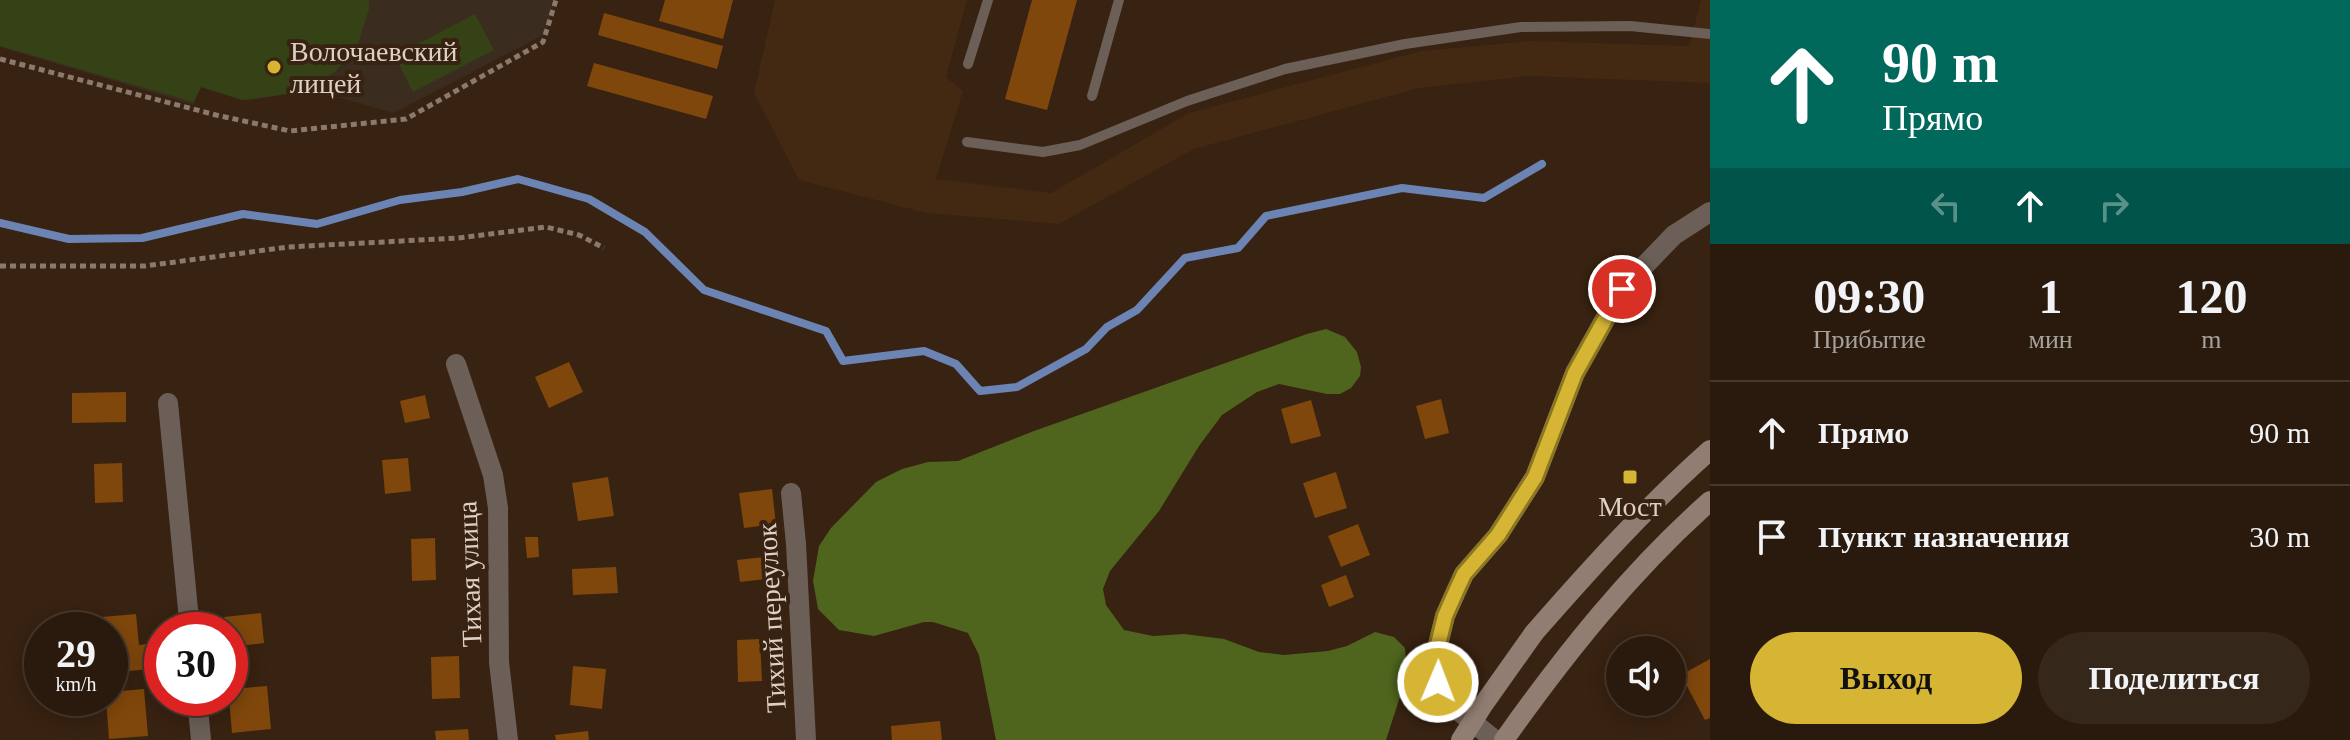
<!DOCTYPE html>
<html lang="ru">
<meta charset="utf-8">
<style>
:root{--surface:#2a1a0d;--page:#36271b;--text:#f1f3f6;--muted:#a5a19d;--line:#46382e;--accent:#d6b534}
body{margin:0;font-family:"Times New Roman",serif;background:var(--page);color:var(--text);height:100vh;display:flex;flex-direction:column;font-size:30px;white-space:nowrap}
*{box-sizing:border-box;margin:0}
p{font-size:26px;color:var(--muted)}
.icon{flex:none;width:44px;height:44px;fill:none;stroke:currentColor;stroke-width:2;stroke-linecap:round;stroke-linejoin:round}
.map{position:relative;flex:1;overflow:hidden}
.drawer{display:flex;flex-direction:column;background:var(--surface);width:640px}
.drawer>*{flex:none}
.banner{background:#00695c;color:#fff;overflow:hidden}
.buttons{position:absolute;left:1606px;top:636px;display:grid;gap:16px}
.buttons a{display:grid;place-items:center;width:80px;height:80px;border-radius:50%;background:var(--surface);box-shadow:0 4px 20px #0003,0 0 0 2px var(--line);font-size:40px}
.speed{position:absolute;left:24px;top:612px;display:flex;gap:16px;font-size:40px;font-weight:700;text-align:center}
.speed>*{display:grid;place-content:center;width:104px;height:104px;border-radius:50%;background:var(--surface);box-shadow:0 4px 20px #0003,0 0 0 2px var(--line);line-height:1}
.speed small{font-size:20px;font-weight:400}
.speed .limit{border:12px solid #d22;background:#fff;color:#111}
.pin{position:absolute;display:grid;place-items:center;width:68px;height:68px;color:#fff;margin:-34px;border:4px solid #fff;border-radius:50%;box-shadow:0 2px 8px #0007}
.me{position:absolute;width:88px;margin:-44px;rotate:1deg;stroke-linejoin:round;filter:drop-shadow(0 0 6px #0008)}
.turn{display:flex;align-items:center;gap:28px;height:168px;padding:0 40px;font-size:36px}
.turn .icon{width:104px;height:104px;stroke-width:2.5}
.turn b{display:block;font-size:56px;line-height:68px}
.lanes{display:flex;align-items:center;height:76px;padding:0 40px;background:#0003;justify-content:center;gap:40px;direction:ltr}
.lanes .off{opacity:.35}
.eta{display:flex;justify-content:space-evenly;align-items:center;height:136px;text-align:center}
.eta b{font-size:48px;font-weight:700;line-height:56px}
.cta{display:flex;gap:16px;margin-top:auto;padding:16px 40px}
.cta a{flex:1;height:92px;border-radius:48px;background:var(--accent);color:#111;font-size:32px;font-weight:700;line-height:92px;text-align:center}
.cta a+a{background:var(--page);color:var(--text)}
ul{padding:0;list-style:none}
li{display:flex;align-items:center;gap:24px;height:104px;padding:0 40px;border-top:2px solid var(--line)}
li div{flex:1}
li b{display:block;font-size:30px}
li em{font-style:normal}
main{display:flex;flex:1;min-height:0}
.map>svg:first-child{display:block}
</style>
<main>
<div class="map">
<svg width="1710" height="740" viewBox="0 0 1710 740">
<rect width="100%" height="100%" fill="#382211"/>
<path fill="#432812" d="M 775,0 L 967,0 L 946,77 L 963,91 L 936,179 L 1051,193 L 1189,113 L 1421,51 L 1531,41 L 1689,46 L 1701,0 L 1710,0 L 1710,83 L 1528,76 L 1419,88 L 1194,149 L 1059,224 L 926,213 L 799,180 L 754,93 Z"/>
<path fill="#3b2c20" d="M 0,0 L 556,0 L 545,34 L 394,113 L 312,90 L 247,101 L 201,87 L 194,105 L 0,47 Z"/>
<path fill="#344215" d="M 0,0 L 369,0 L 369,9 L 358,44 L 335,72 L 302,92 L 242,100 L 201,87 L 193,102 L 0,46 Z
M 475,14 L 494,50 L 413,92 L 395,56 Z"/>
<path fill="#4f651d" d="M 1326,329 L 1345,337 L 1357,352 L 1361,367 L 1360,376 L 1351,388 L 1340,394 L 1327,394 L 1279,384 L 1257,392 L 1222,415 L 1199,446 L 1159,511 L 1110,571 L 1103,589 L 1106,605 L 1124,630 L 1153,636 L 1184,634 L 1224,639 L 1259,652 L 1284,655 L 1328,651 L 1347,646 L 1375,632 L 1394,637 L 1405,648 L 1407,675 L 1386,740 L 996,740 L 979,655 L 968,633 L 933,622 L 924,622 L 874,636 L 839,630 L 818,609 L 813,581 L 819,546 L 831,528 L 876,482 L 902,469 L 928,462 L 958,461 L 1034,431 L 1307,334 Z"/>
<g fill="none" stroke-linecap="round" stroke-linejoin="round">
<path stroke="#6c84b4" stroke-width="8" d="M 0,223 L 69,239 L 142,238 L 243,214 L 317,224 L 400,200 L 462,192 L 518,179 L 589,199 L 645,232 L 704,290 L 826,331 L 843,361 L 924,351 L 956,364 L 980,391 L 1017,387 L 1086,349 L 1107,327 L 1137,310 L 1185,258 L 1238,248 L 1266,216 L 1402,188 L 1484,198 L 1542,164"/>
</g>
<path fill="#7f470b" d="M 665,0 L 733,0 L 723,39 L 659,21 Z
M 1032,0 L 1077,0 L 1047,110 L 1005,99 Z
M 604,13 L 723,46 L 717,69 L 598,35 Z
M 594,63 L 713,96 L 706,119 L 587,86 Z
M 569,362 L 583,392 L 549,408 L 535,377 Z
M 126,392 L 126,422 L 72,423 L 72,393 Z
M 425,395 L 430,418 L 405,423 L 400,401 Z
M 1441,399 L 1449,433 L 1425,439 L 1416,406 Z
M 1311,400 L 1321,436 L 1291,444 L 1281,409 Z
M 408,458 L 411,491 L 385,494 L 382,460 Z
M 122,463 L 123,502 L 95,503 L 94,464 Z
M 1336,472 L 1347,508 L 1315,518 L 1303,483 Z
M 608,477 L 614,516 L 578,521 L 572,483 Z
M 772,489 L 776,524 L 744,528 L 739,493 Z
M 1358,524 L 1370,555 L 1341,567 L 1328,536 Z
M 525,537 L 538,537 L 539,557 L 527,558 Z
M 435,538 L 436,580 L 412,581 L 411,539 Z
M 774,556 L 776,578 L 740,582 L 737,560 Z
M 616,567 L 618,593 L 573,595 L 572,569 Z
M 1346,575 L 1354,597 L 1329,607 L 1321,585 Z
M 261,613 L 264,643 L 230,647 L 230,630 L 225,630 L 224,617 Z
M 136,614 L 139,645 L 146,644 L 149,669 L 119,672 L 117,657 L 110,658 L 110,630 L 103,630 L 102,617 Z
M 760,639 L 762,681 L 738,682 L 737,640 Z
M 459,656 L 460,698 L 432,699 L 431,657 Z
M 1710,659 L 1710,718 L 1705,720 L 1681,675 Z
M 573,666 L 606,669 L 602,709 L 570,705 Z
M 267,686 L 271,729 L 232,733 L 229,698 L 230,689 Z
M 144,689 L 148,736 L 109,739 L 106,698 L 110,698 L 110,692 Z
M 940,721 L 942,740 L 892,740 L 891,726 Z
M 468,729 L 469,740 L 436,740 L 435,731 Z
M 588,731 L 589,740 L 556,740 L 555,735 Z"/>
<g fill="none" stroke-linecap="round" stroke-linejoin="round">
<path stroke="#8b796b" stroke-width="5" stroke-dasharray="6 4" stroke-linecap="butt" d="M 0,59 L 216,115 L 290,131 L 406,119 L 543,42 L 556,0
M 0,266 L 145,266 L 288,247 L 458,238 L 546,227 L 579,235 L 604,248"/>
<path stroke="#6b5f57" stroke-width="10" d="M 968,64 L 988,0
M 1092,96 L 1119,0
M 967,142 L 1043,152 L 1080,145 L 1187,101 L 1285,69 L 1405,44 L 1521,27 L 1630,26 L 1710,34"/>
<path stroke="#6b5f57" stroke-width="20" d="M 456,364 L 493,475 L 498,508 L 499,662 L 508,740
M 168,403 L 190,630
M 791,493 L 796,544 L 806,740
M 197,698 L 201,740
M 1495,740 L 1456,709 L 1442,693 L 1438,682 L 1435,657 L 1445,616 L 1464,574 L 1498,535 L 1535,477 L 1575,373 L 1622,289 L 1674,235 L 1710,212"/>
<path stroke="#917d71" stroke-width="20" d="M 1534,633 C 1590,569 1646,507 1710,450
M 1504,740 C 1565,654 1631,571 1710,501"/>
<path stroke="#917d71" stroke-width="20" d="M 1461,740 L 1483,705 L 1534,633"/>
</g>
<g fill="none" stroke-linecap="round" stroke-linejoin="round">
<defs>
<path id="route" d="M 1438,682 L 1435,657 L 1445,616 L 1457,589 L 1464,574 L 1498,535 L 1535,477 L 1575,373 L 1622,289"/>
</defs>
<use href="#route" stroke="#8b7622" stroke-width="20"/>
<use href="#route" stroke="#d6b534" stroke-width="14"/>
</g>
<g fill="#d6b534" stroke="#382211" stroke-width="3">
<circle cx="274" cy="67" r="8"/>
<rect x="1622" y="469" width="16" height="16" rx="4"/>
</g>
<g text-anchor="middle" stroke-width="8" stroke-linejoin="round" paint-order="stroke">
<g font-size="28" fill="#ded0c5" stroke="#382211" text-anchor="start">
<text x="290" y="61">Волочаевский<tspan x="290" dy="32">лицей</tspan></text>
<text x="1630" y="516" text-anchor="middle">Мост</text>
</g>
<g font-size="28" fill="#ded0c5" stroke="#382211">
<text transform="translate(469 574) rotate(-92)" y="10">Тихая улица</text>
<text transform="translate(771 618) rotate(-93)" y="10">Тихий переулок</text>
</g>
</g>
</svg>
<div class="buttons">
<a><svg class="icon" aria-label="sound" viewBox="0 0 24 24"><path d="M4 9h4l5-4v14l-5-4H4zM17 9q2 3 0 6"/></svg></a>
</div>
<div class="speed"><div>29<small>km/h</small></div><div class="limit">30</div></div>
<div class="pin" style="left:1622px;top:289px;background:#d93025"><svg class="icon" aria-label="arrive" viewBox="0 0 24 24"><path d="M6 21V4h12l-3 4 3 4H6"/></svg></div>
<svg class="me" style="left:1438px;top:682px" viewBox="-20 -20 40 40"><circle r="17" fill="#d6b534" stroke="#fff" stroke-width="3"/><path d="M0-11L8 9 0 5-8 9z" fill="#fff"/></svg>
</div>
<section class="drawer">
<div class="banner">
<div class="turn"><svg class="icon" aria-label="ahead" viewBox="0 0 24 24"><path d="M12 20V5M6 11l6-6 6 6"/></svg><div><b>90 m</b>Прямо</div></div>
<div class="lanes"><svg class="icon off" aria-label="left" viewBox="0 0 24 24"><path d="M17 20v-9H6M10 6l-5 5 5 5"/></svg><svg class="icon" aria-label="ahead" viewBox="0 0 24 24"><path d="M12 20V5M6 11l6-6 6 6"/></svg><svg class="icon off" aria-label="right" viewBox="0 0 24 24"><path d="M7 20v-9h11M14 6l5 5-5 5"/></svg></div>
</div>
<div class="eta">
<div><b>09:30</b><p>Прибытие</p></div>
<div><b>1</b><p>мин</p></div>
<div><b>120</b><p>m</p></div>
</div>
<ul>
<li><svg class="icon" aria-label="ahead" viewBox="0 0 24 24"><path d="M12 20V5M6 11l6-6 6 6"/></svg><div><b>Прямо</b></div><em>90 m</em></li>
<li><svg class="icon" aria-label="arrive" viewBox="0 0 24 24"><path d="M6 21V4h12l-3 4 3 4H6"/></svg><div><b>Пункт назначения</b></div><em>30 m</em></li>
</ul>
<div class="cta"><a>Выход</a><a>Поделиться</a></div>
</section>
</main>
